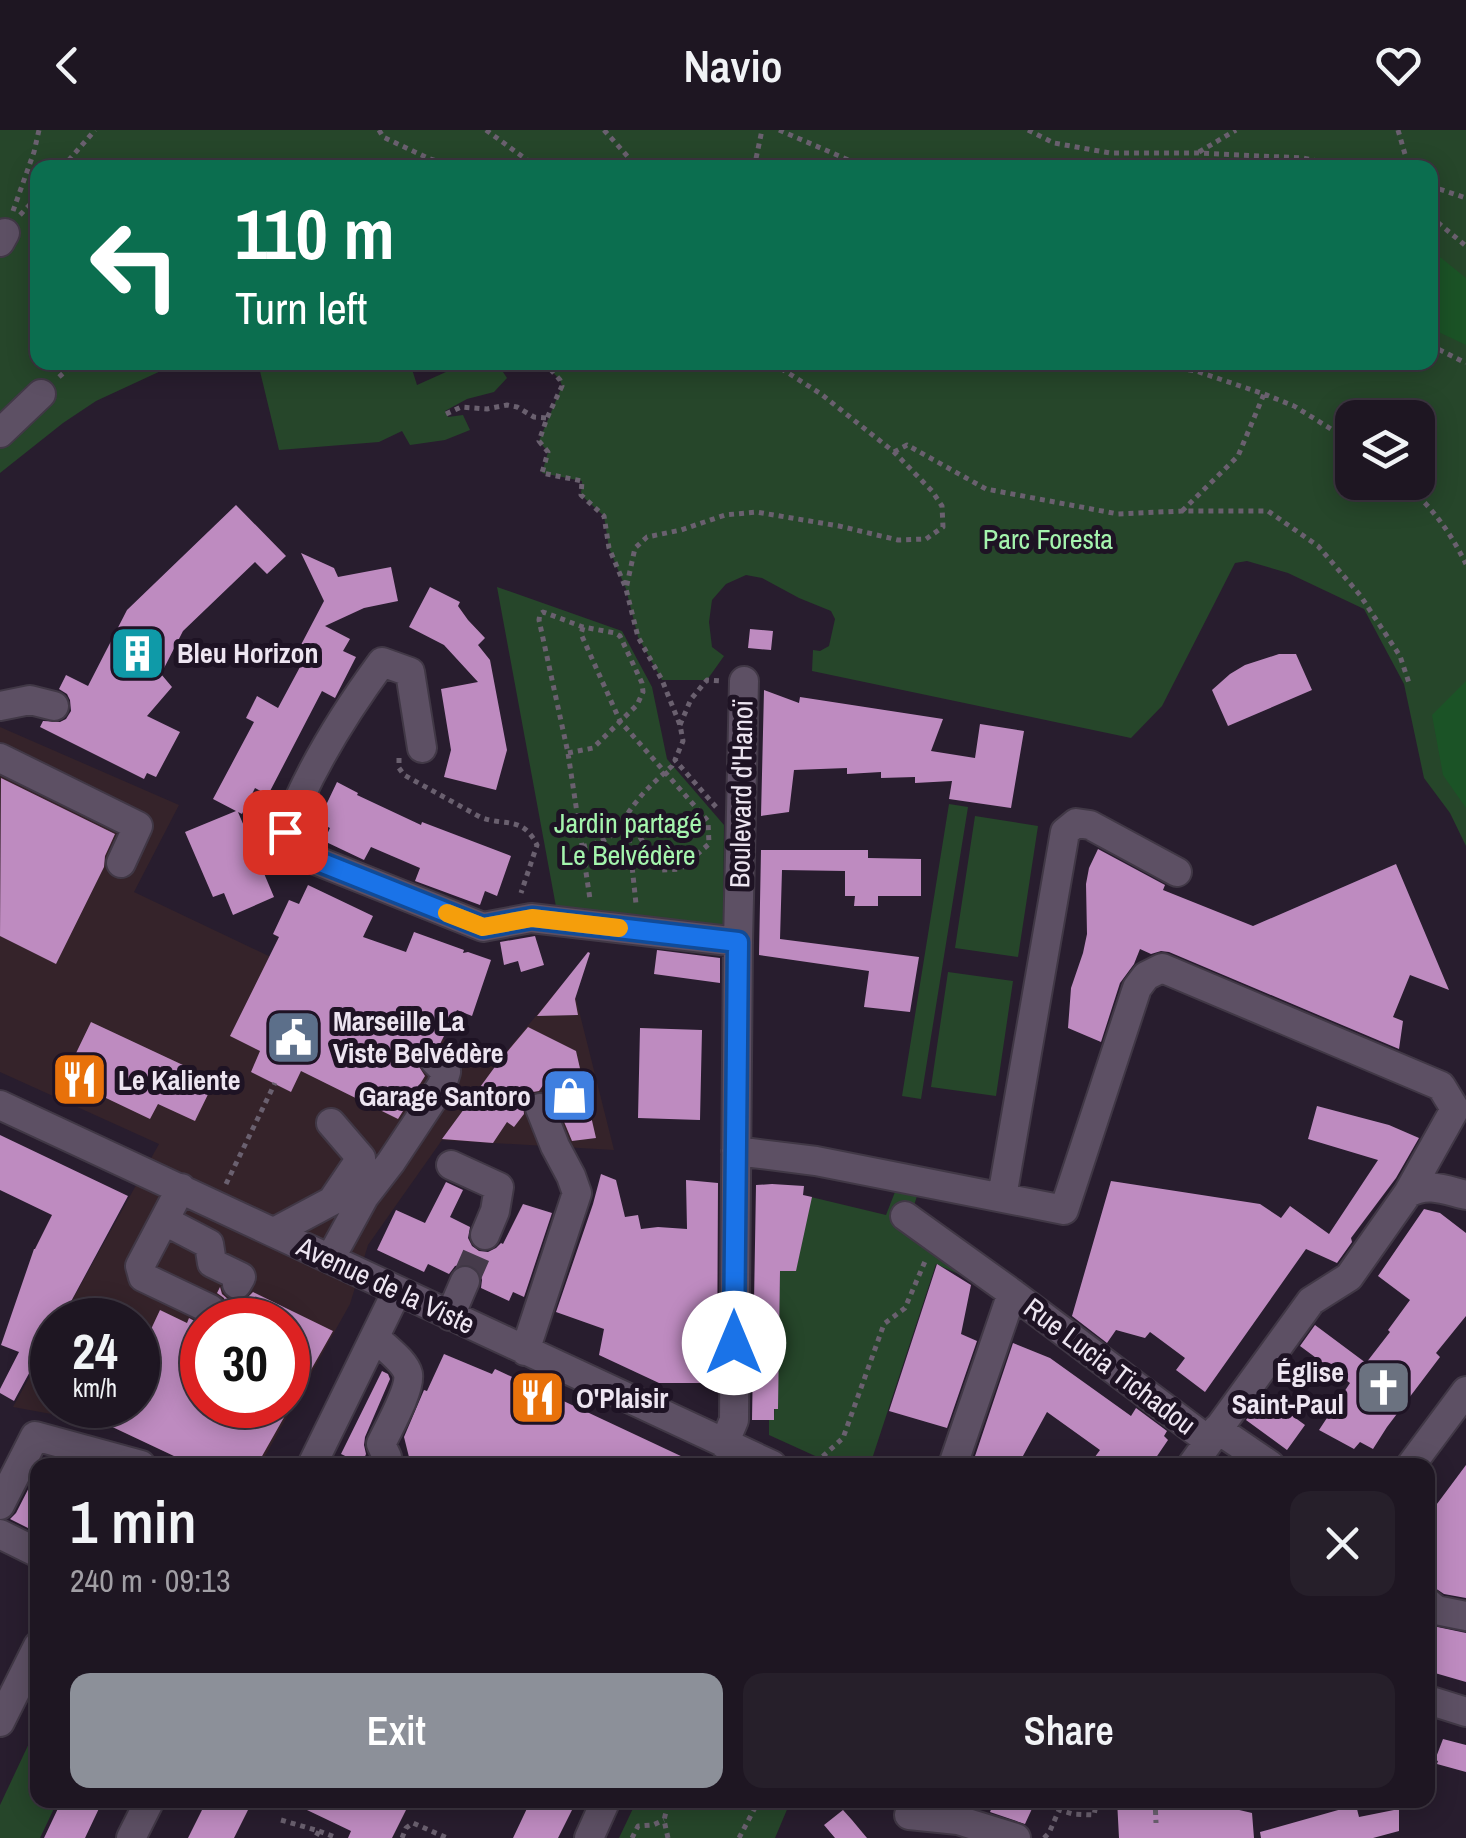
<!DOCTYPE html>
<meta charset="utf-8">
<style>
:root{--surface:#1e1622;--page:#261f2a;--text:#f1f3f6;--muted:#a19fa5;--line:#3c3540;--accent:#8c9099}
body{margin:0;font-family:"Archivo Narrow",sans-serif;background:var(--page);color:var(--text);height:100vh;display:flex;flex-direction:column;font-size:38px;white-space:nowrap}
*{box-sizing:border-box;margin:0}
p{font-size:32px;color:var(--muted)}
.icon{flex:none;width:55px;height:55px;fill:none;stroke:currentColor;stroke-width:2;stroke-linecap:round;stroke-linejoin:round}
.map{position:relative;flex:1;overflow:hidden}
.side{position:absolute;left:30px;top:1328px;width:1405px;height:350px;display:flex;flex-direction:column;background:var(--surface);border-radius:20px;box-shadow:0 5px 25px #0003,0 0 0 2px var(--line)}
.side>*{flex:none}
.top-card{position:absolute;left:30px;top:30px;width:1408px;height:210px;border-radius:20px;box-shadow:0 5px 25px #0003,0 0 0 2px var(--line);background:#0b6e4f;color:#fff;overflow:hidden}
.controls{position:absolute;left:1335px;top:270px;display:grid;gap:20px}
.controls a{display:grid;place-items:center;width:100px;height:100px;border-radius:20px;background:var(--surface);box-shadow:0 5px 25px #0003,0 0 0 2px var(--line);font-size:50px}
.speed{position:absolute;left:30px;top:1168px;display:flex;gap:20px;font-size:50px;font-weight:700;text-align:center}
.speed>*{display:grid;place-content:center;width:130px;height:130px;border-radius:50%;background:var(--surface);box-shadow:0 5px 25px #0003,0 0 0 2px var(--line);line-height:1}
.speed small{font-size:25px;font-weight:400}
.speed .limit{border:15px solid #d22;background:#fff;color:#111}
.pin{position:absolute;display:grid;place-items:center;width:85px;height:85px;color:#fff;margin:-42px;border-radius:20px;box-shadow:0 5px 15px #0006}
.me{position:absolute;width:110px;margin:-55px;rotate:0deg;stroke-linejoin:round;filter:drop-shadow(0 0 8px #0008)}
.turn{display:flex;align-items:center;gap:35px;height:210px;padding:0 40px;font-size:45px}
.turn .icon{width:130px;height:130px;stroke-width:2.5}
.turn b{display:block;font-size:70px;line-height:85px}
.round{display:grid;place-items:center;flex:none;width:105px;height:105px;border-radius:20px;background:var(--page)}
.headline{display:flex;align-items:center;justify-content:space-between;height:170px;padding:0 40px}
h1{font-size:60px;font-weight:600;line-height:75px}
.primary-button{display:flex;gap:20px;margin-top:auto;padding:20px 40px}
.primary-button a{flex:1;height:115px;border-radius:20px;background:var(--accent);color:#fff;font-size:40px;font-weight:600;line-height:115px;text-align:center}
.primary-button a+a{background:var(--page);color:var(--text)}
header{display:flex;justify-content:space-between;align-items:center;height:130px;padding:0 40px;background:var(--surface);font-size:45px;font-weight:600}
.map>svg:first-child{display:block}
</style>
<header><svg class="icon" aria-label="back" viewBox="0 0 24 24"><path d="M15 5l-7 7 7 7"/></svg>Navio<svg class="icon" aria-label="heart" viewBox="0 0 24 24"><path d="M12 20l-8-8c-3-5 5-10 8-4 3-6 11-1 8 4z"/></svg></header>
<div class="map">
<svg width="1466" height="1708" viewBox="0 0 1466 1708">
<rect width="100%" height="100%" fill="#281d2e"/>
<path fill="#35232a" fill-rule="evenodd" d="M 0,597 L 179,675 L 134,762 L 496,934 L 570,845 L 614,1020 L 442,1010 L 368,1115 L 350,1174 L 260,1335 L 193,1335 L 106,1294 L 13,1277 L 52,1206 L 52,1275 L 138,1275 L 138,1190 L 61,1190 L 159,1014 L 0,942 ZM 202,1190 L 288,1190 L 288,1275 L 202,1275 Z"/>
<path fill="#26462a" fill-rule="evenodd" d="M 0,0 L 1466,0 L 1466,716 L 1450,683 L 1424,648 L 1404,554 L 1364,479 L 1288,443 L 1247,431 L 1235,433 L 1162,576 L 1131,608 L 812,541 L 813,520 L 820,521 L 829,516 L 835,489 L 831,481 L 799,468 L 762,448 L 746,445 L 726,454 L 712,470 L 709,492 L 712,517 L 724,526 L 707,550 L 662,550 L 638,507 L 626,459 L 609,418 L 604,386 L 581,365 L 582,351 L 542,343 L 548,322 L 539,311 L 562,256 L 560,250 L 544,233 L 1430,232 L 1430,38 L 38,38 L 38,232 L 178,233 L 96,271 L 63,293 L 0,343 ZM 1352,288 L 1418,288 L 1418,352 L 1352,352 Z
M 258,233 L 410,233 L 417,255 L 466,233 L 497,233 L 507,248 L 494,262 L 467,269 L 445,281 L 448,287 L 463,285 L 470,300 L 445,310 L 410,315 L 402,301 L 379,312 L 279,320 Z
M 497,457 L 622,501 L 652,557 L 667,629 L 724,695 L 723,802 L 557,782 Z
M 949,674 L 968,677 L 921,969 L 902,966 Z
M 975,686 L 1038,696 L 1018,827 L 955,818 Z
M 948,842 L 1013,851 L 996,966 L 931,957 Z
M 895,1062 L 917,1066 L 912,1082 L 972,1150 L 936,1134 L 870,1335 L 835,1335 L 769,1305 L 769,1290 L 774,1290 L 780,1141 L 797,1135 L 811,1067 L 886,1085 Z
M 32,1607 L 37,1610 L 38,1670 L 58,1670 L 40,1708 L 0,1708 L 0,1675 Z
M 637,1670 L 791,1670 L 775,1708 L 619,1708 Z"/>
<path fill="#1b5326" d="M 1430,123 L 1440,127 L 1466,148 L 1466,215 L 1430,198 Z
M 1466,551 L 1466,678 L 1443,645 L 1432,585 Z"/>
<path fill="#be8bc0" d="M 236,375 L 286,426 L 267,444 L 255,432 L 183,501 L 161,544 L 172,557 L 147,586 L 180,602 L 156,647 L 147,643 L 144,649 L 40,597 L 43,591 L 60,592 L 66,589 L 71,581 L 70,570 L 67,564 L 59,559 L 66,545 L 88,556 L 127,480 Z
M 301,423 L 334,438 L 338,447 L 391,437 L 398,471 L 364,478 L 325,496 L 350,509 L 343,521 L 356,527 L 335,568 L 322,561 L 268,665 L 255,658 L 242,684 L 238,682 L 274,767 L 233,785 L 224,763 L 213,767 L 185,702 L 236,681 L 213,669 L 254,592 L 246,588 L 257,566 L 278,578 L 300,537 L 292,532 L 324,471 Z
M 430,457 L 460,472 L 458,476 L 468,490 L 485,508 L 478,515 L 490,530 L 507,620 L 496,660 L 444,647 L 451,620 L 441,559 L 478,552 L 444,515 L 409,497 Z
M 750,499 L 773,501 L 771,520 L 748,518 Z
M 1279,524 L 1296,524 L 1312,560 L 1228,596 L 1212,560 L 1230,544 L 1245,535 Z
M 764,560 L 799,573 L 800,567 L 943,589 L 931,621 L 975,628 L 980,594 L 1024,601 L 1011,678 L 949,669 L 952,651 L 915,653 L 915,647 L 881,648 L 881,642 L 847,644 L 847,638 L 794,640 L 789,682 L 761,686 Z
M 1,648 L 115,704 L 105,726 L 104,737 L 56,834 L 0,806 Z
M 337,652 L 358,663 L 357,665 L 421,695 L 422,692 L 511,726 L 497,766 L 485,761 L 480,775 L 415,751 L 420,738 L 371,717 L 364,730 L 324,711 L 330,698 L 318,692 Z
M 1098,719 L 1165,755 L 1163,760 L 1253,796 L 1396,734 L 1449,860 L 1410,845 L 1393,887 L 1403,891 L 1399,919 L 1169,822 L 1161,821 L 1151,824 L 1140,819 L 1134,834 L 1120,853 L 1101,912 L 1068,898 L 1071,858 L 1083,823 L 1087,804 L 1086,754 L 1089,738 Z
M 761,720 L 868,720 L 868,728 L 921,729 L 921,766 L 878,766 L 878,776 L 854,776 L 855,766 L 845,766 L 845,741 L 782,740 L 780,809 L 919,827 L 910,882 L 864,877 L 869,841 L 759,825 Z
M 308,755 L 373,786 L 363,807 L 406,822 L 414,802 L 464,820 L 463,823 L 468,822 L 491,830 L 472,886 L 457,880 L 440,914 L 430,914 L 422,919 L 418,926 L 418,935 L 425,946 L 398,989 L 301,941 L 291,962 L 251,942 L 260,921 L 230,906 L 279,807 L 273,804 L 289,770 L 299,774 Z
M 535,806 L 544,835 L 521,842 L 518,831 L 504,835 L 500,812 Z
M 657,820 L 720,828 L 720,853 L 654,844 Z
M 588,822 L 590,823 L 575,869 L 578,885 L 537,886 Z
M 91,892 L 215,950 L 195,991 L 158,974 L 150,989 L 64,948 Z
M 528,897 L 576,921 L 596,1008 L 572,1011 L 555,970 L 551,944 L 539,961 L 533,962 L 526,968 L 523,974 L 524,984 L 514,997 L 507,992 L 493,1013 L 442,1009 L 497,934 Z
M 640,898 L 702,900 L 700,990 L 638,988 Z
M 1317,976 L 1389,995 L 1419,1008 L 1396,1048 L 1351,1108 L 1352,1112 L 1337,1133 L 1306,1119 L 1205,1262 L 1176,1240 L 1185,1228 L 1150,1202 L 1145,1208 L 1116,1200 L 1107,1213 L 1072,1186 L 1111,1051 L 1260,1074 L 1281,1088 L 1290,1076 L 1329,1104 L 1378,1030 L 1308,1009 Z
M 0,1005 L 128,1066 L 61,1190 L 52,1190 L 52,1201 L 14,1271 L 0,1263 L 0,1259 L 19,1222 L 1,1215 L 34,1119 L 35,1119 L 52,1085 L 0,1060 Z
M 601,1044 L 616,1050 L 625,1087 L 638,1085 L 641,1099 L 658,1097 L 687,1099 L 686,1050 L 718,1053 L 717,1253 L 659,1253 L 599,1225 L 604,1199 L 556,1182 L 593,1074 Z
M 446,1052 L 463,1060 L 450,1087 L 470,1097 L 468,1108 L 472,1116 L 479,1121 L 488,1122 L 496,1118 L 501,1113 L 503,1114 L 523,1074 L 552,1083 L 524,1167 L 513,1162 L 509,1171 L 481,1158 L 482,1150 L 480,1141 L 471,1135 L 464,1134 L 455,1136 L 449,1144 L 428,1134 L 424,1142 L 377,1120 L 396,1080 L 425,1093 Z
M 772,1054 L 804,1056 L 803,1065 L 812,1067 L 796,1141 L 780,1141 L 778,1279 L 774,1279 L 774,1290 L 752,1290 L 756,1055 Z
M 1424,1079 L 1440,1083 L 1466,1103 L 1466,1186 L 1436,1223 L 1440,1227 L 1387,1297 L 1373,1319 L 1360,1312 L 1354,1319 L 1319,1300 L 1350,1253 L 1300,1216 L 1315,1195 L 1366,1233 L 1390,1202 L 1388,1200 L 1410,1170 L 1378,1146 Z
M 937,1134 L 971,1155 L 961,1204 L 977,1211 L 947,1298 L 889,1281 Z
M 220,1157 L 222,1164 L 229,1170 L 238,1171 L 245,1170 L 253,1162 L 333,1201 L 257,1335 L 193,1335 L 106,1294 L 115,1275 L 138,1275 L 138,1227 L 160,1180 L 187,1193 L 189,1188 L 202,1195 L 202,1275 L 288,1275 L 288,1190 L 223,1190 L 227,1177 L 224,1168 L 217,1163 Z
M 1013,1213 L 1050,1228 L 1131,1286 L 1136,1278 L 1167,1301 L 1164,1306 L 1168,1310 L 1151,1335 L 1089,1335 L 1100,1320 L 1047,1282 L 1018,1335 L 972,1335 Z
M 444,1224 L 492,1244 L 495,1239 L 700,1335 L 411,1335 L 404,1307 L 424,1260 L 427,1261 Z
M 382,1241 L 388,1244 L 390,1249 L 365,1307 L 364,1315 L 366,1324 L 362,1334 L 341,1324 Z
M 1264,1265 L 1305,1295 L 1287,1320 L 1246,1290 Z
M 1466,1335 L 1466,1468 L 1444,1464 L 1432,1456 L 1428,1456 L 1428,1386 Z
M 38,1340 L 38,1403 L 10,1389 L 16,1383 Z
M 1428,1495 L 1466,1503 L 1466,1552 L 1428,1541 Z
M 1443,1609 L 1466,1615 L 1466,1642 L 1437,1634 L 1438,1631 L 1435,1630 Z
M 62,1670 L 103,1670 L 85,1708 L 44,1708 Z
M 207,1670 L 253,1670 L 234,1708 L 188,1708 Z
M 286,1670 L 411,1670 L 392,1708 L 348,1708 L 351,1701 Z
M 531,1670 L 577,1670 L 558,1708 L 513,1708 Z
M 995,1670 L 1036,1670 L 1025,1694 L 990,1682 Z
M 1117,1670 L 1238,1670 L 1235,1679 L 1252,1683 L 1254,1708 L 1119,1708 Z
M 1356,1675 L 1359,1687 L 1399,1679 L 1399,1701 L 1373,1708 L 1261,1708 L 1260,1702 Z
M 843,1680 L 852,1690 L 867,1708 L 835,1708 L 824,1695 Z"/>
<g fill="none" stroke-linecap="round" stroke-linejoin="round">
<path stroke="#463b4b" stroke-width="28" stroke-dasharray="28 14" stroke-linecap="butt" d="M 465,1151 L 485,1105
M 210,1179 L 223,1185 L 237,1154"/>
<defs>
<path id="minor" d="M 0,112 L 5,103
M 0,303 L 41,264
M 0,576 L 30,570 L 54,576
M 422,618 L 410,542 L 382,532 C 343,585 308,641 285,703 L 310,728 L 483,797 L 531,788 L 738,812
M 0,628 L 138,696 L 121,733
M 0,975 L 772,1335
M 736,1021 L 816,1031 L 1064,1080 L 1137,858 L 1146,846 L 1162,838 L 1441,956 L 1455,979 L 1408,1063 L 1349,1147 L 1311,1171 L 1192,1335
M 451,1035 L 499,1057 L 495,1081 L 485,1105
M 181,1058 L 140,1136 L 143,1147 L 210,1179
M 1408,1063 C 1428,1052 1445,1060 1466,1065
M 364,1067 L 391,1032 L 442,955 L 446,942 L 435,931
M 1002,1067 L 1065,702 L 1076,693 L 1090,695 L 1177,742
M 905,1086 L 1012,1163 L 1209,1311
M 165,1091 L 209,1114 L 212,1133 L 241,1147 L 237,1154
M 274,1102 L 332,1071 L 361,1028
M 330,1129 L 364,1067 L 361,1028 L 331,993
M 450,1186 L 465,1151
M 375,1207 C 384,1217 405,1231 408,1244 C 411,1259 388,1299 381,1314 L 387,1327
M 525,1221 L 577,1063 L 571,1046 L 555,1016 L 540,978
M 1217,1299 L 1270,1335
M 724,1314 L 734,1290 L 738,812 L 744,551
M 312,1335 L 397,1161
M 953,1335 L 1012,1163
M 1411,1335 L 1466,1261
M 0,1375 L 35,1306 L 141,1335
M 0,1404 L 38,1423
M 1428,1473 L 1436,1480 L 1466,1486
M 1428,1570 L 1466,1582
M 0,1592 L 38,1516
M 909,1685 L 958,1690 L 1016,1708
M 131,1708 L 150,1670
M 589,1708 L 606,1670"/>
</defs>
<use href="#minor" stroke="#413846" stroke-width="32"/>
<path stroke="#6a606f" stroke-width="5" stroke-dasharray="5 5" stroke-linecap="butt" d="M 379,0 L 383,7 L 430,29 L 460,38
M 486,0 L 538,38
M 604,0 L 638,38
M 779,0 L 867,38
M 1028,0 L 1054,13 L 1110,23 L 1197,23 L 1303,28 L 1351,38
M 1398,0 L 1409,38
M 1199,22 L 1236,0
M 62,38 L 95,0
M 754,38 L 762,0
M 1430,56 L 1466,68
M 13,81 L 34,22 L 39,0
M 20,85 L 38,66
M 1430,86 L 1466,116
M 31,110 L 33,133 L 38,128
M 1430,215 L 1466,233
M 544,232 L 560,250 L 562,256 L 547,288 L 539,311 L 548,322 L 542,343 L 582,351 L 581,365 L 604,386 L 609,418 L 625,456
M 1139,232 L 1196,241 L 1264,264 L 1294,276 L 1352,312
M 59,247 L 76,232
M 446,284 L 461,277 L 487,279 L 507,275 L 517,277 L 534,287 L 547,288
M 894,322 L 907,315 L 986,359 L 1118,384 L 1182,381 L 1268,381 L 1318,416 L 1360,465 L 1400,526 L 1410,556
M 1403,352 C 1432,377 1449,400 1466,434
M 1182,381 L 1238,326 L 1264,264
M 583,497 L 581,504 L 620,591 L 708,691 L 709,714 L 680,739 L 662,740 L 629,691
M 680,595 L 691,569 L 707,550 L 721,551
M 568,623 L 593,618 L 637,575 L 643,562 L 642,553 L 620,506 L 615,503 L 583,497 L 543,482 L 540,484 L 539,490 L 568,623 L 590,769
M 399,628 L 399,638 L 404,645 L 480,687 C 505,697 522,685 537,715 L 521,763
M 716,677 L 675,630 L 683,611 L 680,595 L 662,550 L 638,507 L 626,459 L 635,418 L 647,407 L 681,400 L 725,385 L 756,382 L 839,396 L 898,410 L 926,409 L 943,397 L 942,376 L 932,361 L 894,322 L 821,264 L 771,232
M 627,688 L 636,774
M 582,717 C 623,707 614,699 637,671 C 647,658 660,647 672,636 L 675,630
M 226,1054 L 275,953
M 818,1335 L 821,1328 L 843,1308 L 884,1194 L 905,1178 L 926,1129
M 1155,1670 L 1156,1693
M 1195,1670 L 1198,1670
M 281,1690 L 319,1701 L 315,1708
M 319,1701 L 337,1708
M 402,1708 L 406,1698 L 413,1693 L 447,1708
M 632,1708 L 638,1696 L 653,1695 L 664,1690
M 668,1708 L 664,1690 L 669,1670
M 739,1708 L 759,1670
M 1044,1708 L 1049,1703 L 1059,1680 L 1073,1684 L 1094,1685 L 1097,1670"/>
<use href="#minor" stroke="#5d5064" stroke-width="28"/>
</g>
<g fill="none" stroke-linecap="round" stroke-linejoin="round">
<defs>
<path id="route" d="M 285,702 L 310,728 L 483,797 L 532,788 L 738,812 L 734,1213"/>
</defs>
<use href="#route" stroke="#114b97" stroke-width="25"/>
<use href="#route" stroke="#1a73e8" stroke-width="18"/>
<path stroke="#f59e0b" stroke-width="18" d="M 447,783 L 483,797 L 532,788 L 619,798"/>
</g>
<defs>
<symbol id="building-square" viewBox="-11 -11 22 22"><rect x="-9" y="-9" width="18" height="18" rx="4" fill="#0f9aa8" stroke="#1e1324"/><path d="M-4-6H4V6H1V3H-1V6H-4ZM-2.5-4.3h1.7v1.8h-1.7ZM.8-4.3h1.7v1.8H.8ZM-2.5-1h1.7V.8h-1.7ZM.8-1h1.7V.8H.8Z" fill="#fff"/></symbol>
<symbol id="civic-square" viewBox="-11 -11 22 22"><rect x="-9" y="-9" width="18" height="18" rx="4" fill="#5c6f8a" stroke="#1e1324"/><path d="M-.6-6.5H3V-4.5H.6V-3L4-1V1h2V6H-6V1h2V-1L-.6-3ZM-1.2 2.5V6h2.4V2.5Z" fill="#fff"/></symbol>
<symbol id="restaurant-square" viewBox="-11 -11 22 22"><rect x="-9" y="-9" width="18" height="18" rx="4" fill="#e8710a" stroke="#1e1324"/><path d="M-5-6h1v4h1v-4h1v4h1v-4h1v5L-1.5 .5V6h-2V.5L-5-1ZM5-6V6H3V1.5H1.5Q1.5-4 5-6Z" fill="#fff"/></symbol>
<symbol id="shop-square" viewBox="-11 -11 22 22"><rect x="-9" y="-9" width="18" height="18" rx="4" fill="#3f7fe0" stroke="#1e1324"/><path d="M-5-2.5h2.3a2.7 3.5 0 0 1 5.4 0H5L5.5 6h-11ZM-1.5-2.5h3a1.5 2.3 0 0 0-3 0Z" fill="#fff"/></symbol>
<symbol id="church-square" viewBox="-11 -11 22 22"><rect x="-9" y="-9" width="18" height="18" rx="4" fill="#6b7280" stroke="#1e1324"/><path d="M-1.2-6h2.4v3.5h3.3v2.4h-3.3V6h-2.4V-.1h-3.3v-2.4h3.3Z" fill="#fff"/></symbol>
</defs>
<g fill-rule="evenodd">
<use href="#building-square" x="106" y="492" width="63" height="63"/>
<use href="#civic-square" x="262" y="876" width="63" height="63"/>
<use href="#restaurant-square" x="48" y="918" width="63" height="63"/>
<use href="#shop-square" x="538" y="934" width="63" height="63"/>
<use href="#church-square" x="1352" y="1226" width="63" height="63"/>
<use href="#restaurant-square" x="506" y="1236" width="63" height="63"/>
</g>
<g text-anchor="middle" stroke-width="10" stroke-linejoin="round" paint-order="stroke">
<g font-size="28" fill="#a4f4ad" stroke="#1e1324">
<text x="1048" y="419">Parc Foresta</text>
<text x="628" y="703">Jardin partagé<tspan x="628" dy="32">Le Belvédère</tspan></text>
</g>
<g font-size="28" font-weight="bold" fill="#ede5f1" stroke="#1e1324" text-anchor="start">
<text x="177" y="533">Bleu Horizon</text>
<text x="333" y="901">Marseille La<tspan x="333" dy="32">Viste Belvédère</tspan></text>
<text x="118" y="960">Le Kaliente</text>
<text x="531" y="976" text-anchor="end">Garage Santoro</text>
<text x="1344" y="1252" text-anchor="end">Église<tspan x="1344" dy="32">Saint-Paul</tspan></text>
<text x="576" y="1278">O'Plaisir</text>
</g>
<g font-size="28" fill="#ede5f1" stroke="#1e1324">
<text transform="translate(741 664) rotate(-89)" y="10">Boulevard d'Hanoï</text>
<text transform="translate(386 1155) rotate(25)" y="10">Avenue de la Viste</text>
<text transform="translate(1110 1236) rotate(37)" y="10">Rue Lucia Tichadou</text>
</g>
</g>
</svg>
<div class="controls">
<a><svg class="icon" aria-label="layers" viewBox="0 0 24 24"><path d="M12 4l9 5-9 5-9-5zM3 14l9 5 9-5"/></svg></a>
</div>
<div class="speed"><div>24<small>km/h</small></div><div class="limit">30</div></div>
<div class="pin" style="left:285px;top:702px;background:#d93025"><svg class="icon" aria-label="arrive" viewBox="0 0 24 24"><path d="M6 21V4h12l-3 4 3 4H6"/></svg></div>
<svg class="me" style="left:734px;top:1213px" viewBox="-20 -20 40 40"><circle r="19" fill="#fff"/><path d="M0-13L10 11 0 6-10 11z" fill="#1a73e8"/></svg>
<div class="top-card">
<div class="turn"><svg class="icon" aria-label="left" viewBox="0 0 24 24"><path d="M17 20v-9H6M10 6l-5 5 5 5"/></svg><div><b>110 m</b>Turn left</div></div>
</div>
<section class="side">
<div class="headline"><div><h1>1 min</h1><p>240 m · 09:13</p></div><a class="round"><svg class="icon" aria-label="close" viewBox="0 0 24 24"><path d="M6 6l12 12M18 6L6 18"/></svg></a></div>
<div class="primary-button"><a>Exit</a><a>Share</a></div>
</section>
</div>
